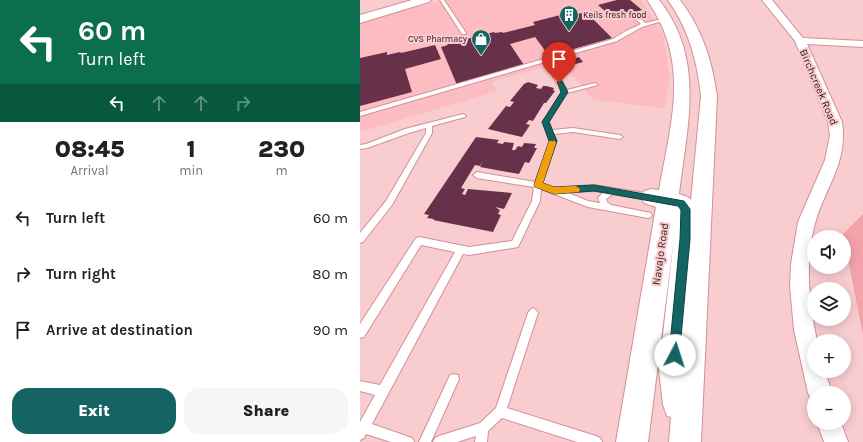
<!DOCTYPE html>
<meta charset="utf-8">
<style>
:root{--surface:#fff;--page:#f6f6f6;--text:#202124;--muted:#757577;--accent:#156464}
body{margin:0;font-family:Karla,sans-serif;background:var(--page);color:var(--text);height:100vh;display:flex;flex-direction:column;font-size:15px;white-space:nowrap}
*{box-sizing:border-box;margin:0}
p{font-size:13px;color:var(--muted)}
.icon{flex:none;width:22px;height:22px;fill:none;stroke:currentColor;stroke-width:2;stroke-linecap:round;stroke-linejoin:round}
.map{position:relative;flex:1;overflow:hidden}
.drawer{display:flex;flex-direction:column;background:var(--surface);width:360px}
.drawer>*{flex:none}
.banner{background:#0b6e4f;color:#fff;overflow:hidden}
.tools{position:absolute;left:447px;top:230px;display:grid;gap:8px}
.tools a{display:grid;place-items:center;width:44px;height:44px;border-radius:50%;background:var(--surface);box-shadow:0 2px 10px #0003;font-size:20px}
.pin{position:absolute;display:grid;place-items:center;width:34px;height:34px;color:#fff;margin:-41px -17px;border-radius:50% 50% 50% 0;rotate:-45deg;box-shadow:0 0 4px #0007}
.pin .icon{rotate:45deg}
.me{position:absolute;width:44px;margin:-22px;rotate:5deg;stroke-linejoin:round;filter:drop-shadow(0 0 3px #0008)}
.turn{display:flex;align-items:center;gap:14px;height:84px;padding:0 12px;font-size:18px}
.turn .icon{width:52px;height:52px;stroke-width:2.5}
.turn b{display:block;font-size:28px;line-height:34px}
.lanes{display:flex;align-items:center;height:38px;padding:0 12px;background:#0003;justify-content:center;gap:20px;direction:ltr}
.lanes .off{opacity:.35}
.eta{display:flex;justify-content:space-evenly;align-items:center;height:68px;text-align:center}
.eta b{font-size:24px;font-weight:800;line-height:28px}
.primary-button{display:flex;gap:8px;margin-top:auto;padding:8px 12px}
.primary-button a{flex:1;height:46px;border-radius:16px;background:var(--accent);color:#fff;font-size:16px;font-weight:800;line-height:46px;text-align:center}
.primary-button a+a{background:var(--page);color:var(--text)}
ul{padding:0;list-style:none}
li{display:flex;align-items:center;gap:12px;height:56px;padding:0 12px}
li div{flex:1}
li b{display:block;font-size:15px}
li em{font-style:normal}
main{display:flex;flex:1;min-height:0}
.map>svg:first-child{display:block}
</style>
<main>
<section class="drawer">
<div class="banner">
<div class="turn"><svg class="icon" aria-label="left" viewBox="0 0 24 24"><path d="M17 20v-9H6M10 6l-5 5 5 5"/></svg><div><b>60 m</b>Turn left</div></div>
<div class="lanes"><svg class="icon" aria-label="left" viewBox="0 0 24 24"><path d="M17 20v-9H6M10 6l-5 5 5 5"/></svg><svg class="icon off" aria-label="ahead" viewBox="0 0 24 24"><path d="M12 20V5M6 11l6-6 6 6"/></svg><svg class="icon off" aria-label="ahead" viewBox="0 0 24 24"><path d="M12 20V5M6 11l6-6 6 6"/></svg><svg class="icon off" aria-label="right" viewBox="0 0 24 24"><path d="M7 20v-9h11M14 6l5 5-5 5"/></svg></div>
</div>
<div class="eta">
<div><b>08:45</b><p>Arrival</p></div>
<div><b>1</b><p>min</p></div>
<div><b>230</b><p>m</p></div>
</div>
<ul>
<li><svg class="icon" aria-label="left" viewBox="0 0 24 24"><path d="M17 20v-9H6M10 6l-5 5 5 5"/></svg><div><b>Turn left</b></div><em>60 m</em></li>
<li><svg class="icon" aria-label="right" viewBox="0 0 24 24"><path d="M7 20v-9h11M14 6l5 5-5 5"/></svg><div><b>Turn right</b></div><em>80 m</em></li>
<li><svg class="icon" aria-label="arrive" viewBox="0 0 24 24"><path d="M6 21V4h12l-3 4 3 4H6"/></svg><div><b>Arrive at destination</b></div><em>90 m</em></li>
</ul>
<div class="primary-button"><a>Exit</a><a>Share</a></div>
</section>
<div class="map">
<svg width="503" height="442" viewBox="0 0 503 442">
<rect width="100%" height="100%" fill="#f9cdd0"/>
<path fill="#fcbcc1" d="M 82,0 L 282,0 L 303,35 L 310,78 L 304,108 L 234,100 L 201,62 L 131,82 L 138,91 L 0,132 L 0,23 Z"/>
<path fill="#f2a3aa" d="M 503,214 L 503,335 L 483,234 Z"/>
<path fill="#673149" d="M 257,0 L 270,0 L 282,10 L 253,18 L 238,5 Z
M 216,11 L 218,14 L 226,12 L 252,38 L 189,56 L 175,37 L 150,44 L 164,65 L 97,85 L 81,47 L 88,45 L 87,44 L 134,32 L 135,33 L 142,32 L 143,33 L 175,25 L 173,22 Z
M 75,45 L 81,59 L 45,69 L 52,92 L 0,106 L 0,58 L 27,52 L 27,55 L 40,52 L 41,53 Z
M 219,57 L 223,62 L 208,66 L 205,62 Z
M 168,82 L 178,85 L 176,88 L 181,89 L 183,86 L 186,86 L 194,88 L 193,90 L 195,91 L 186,103 L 184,103 L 173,121 L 169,120 L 166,124 L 170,125 L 162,137 L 128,129 L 146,106 L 150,107 L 154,102 L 150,101 L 164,84 Z
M 116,137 L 139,140 L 137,143 L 143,144 L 144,142 L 154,143 L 152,150 L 155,150 L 158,146 L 162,147 L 164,143 L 176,144 L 174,148 L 177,148 L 169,163 L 165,162 L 159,174 L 120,167 L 123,161 L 120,166 L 115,165 L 101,188 L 105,189 L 102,194 L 105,195 L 108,189 L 152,193 L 144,209 L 135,207 L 140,210 L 138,214 L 141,215 L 133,232 L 73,220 L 74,219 L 67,218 L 69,215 L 64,214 Z"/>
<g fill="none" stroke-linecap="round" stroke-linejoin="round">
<defs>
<path id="lane" d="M 80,0 L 84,0 L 106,33 L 106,34 L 102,34 Z
M 274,16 L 278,16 L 285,23 L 307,18 L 309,19 L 282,27 L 257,41 L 0,116 L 0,112 L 253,39 L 266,31 L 281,24 L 274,18 Z
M 194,71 L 197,73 L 207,90 L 235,83 L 238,85 L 207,93 L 189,122 L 192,130 L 213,128 L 260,135 L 263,137 L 260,139 L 213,132 L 194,134 L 196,141 L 182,184 L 194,188 L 234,185 L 291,194 L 295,197 L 291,200 L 253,194 L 246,199 L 247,202 L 251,205 L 291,213 L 292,215 L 291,217 L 288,218 L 228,207 L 181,189 L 180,201 L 158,247 L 109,255 L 103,254 L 12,424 L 52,438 L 54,442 L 31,442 L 6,434 L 4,438 L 0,440 L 0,422 L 15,395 L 0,391 L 0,381 L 20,385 L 95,252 L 61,245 L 4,337 L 0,338 L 0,324 L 56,238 L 59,237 L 109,247 L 152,241 L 172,201 L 174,187 L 117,178 L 113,175 L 117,172 L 175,182 L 190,141 L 183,122 L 202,92 L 191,73 ZM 234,191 L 243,192 L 238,198 L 240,203 L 228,201 L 206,192 Z
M 103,114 L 106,116 L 105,117 L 72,126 L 72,133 L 32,205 L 3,242 L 0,243 L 0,233 L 26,201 L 66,133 L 66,128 L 49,133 L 7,148 L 0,149 L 0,145 L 6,144 L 45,129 Z
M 173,308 L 176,310 L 178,313 L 147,408 L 236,436 L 240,438 L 242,442 L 217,442 L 142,418 L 128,431 L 127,442 L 115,442 L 116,436 L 97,442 L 73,442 L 75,438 L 79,436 L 120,423 L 136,408 L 168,313 L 170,310 Z
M 94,374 L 98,375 L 99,379 L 71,442 L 59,442 L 90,375 Z"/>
<path id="street" d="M 402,0 L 412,0 L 443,38 L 503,41 L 503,47 L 447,44 L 482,122 C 488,161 467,185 456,220 C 444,259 449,302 457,341 L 454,341 L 454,371 L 465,371 L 472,393 L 454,393 L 454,402 L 452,401 L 448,393 L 434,330 L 430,286 L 431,264 L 438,222 L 465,160 L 470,135 L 468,122 L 435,41 Z
M 457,423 L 481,423 L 488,442 L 464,442 Z"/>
<path id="secondary" d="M 52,0 L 71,0 L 69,2 L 0,23 L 0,15 Z"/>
<path id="primary" d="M 287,0 L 299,0 C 346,59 327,126 319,194 L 328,197 L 331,200 L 341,96 C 337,60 329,30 308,0 L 320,0 C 342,29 352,60 357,96 L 341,442 L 309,442 L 311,417 L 307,416 L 303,405 L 299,370 L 314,237 L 288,442 L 256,442 L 296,207 L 284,203 L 281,197 L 284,191 L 291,189 L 299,190 C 311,121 331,63 287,0 Z"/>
</defs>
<use href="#lane" stroke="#d38f95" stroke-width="2"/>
<use href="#street" stroke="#d38f95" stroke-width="2"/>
<use href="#secondary" stroke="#d38f95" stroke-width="2"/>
<use href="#primary" stroke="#d38f95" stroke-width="2"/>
<use href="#lane" fill="#fff" fill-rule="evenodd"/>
<use href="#street" fill="#fff" fill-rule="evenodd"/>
<use href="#secondary" fill="#fff" fill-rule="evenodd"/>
<use href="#primary" fill="#fff" fill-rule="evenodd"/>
</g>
<path fill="#156464" stroke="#0e4141" d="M 197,81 L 202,81 L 208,92 L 189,122 L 197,141 L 183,183 L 194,187 L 234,185 L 324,201 L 330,209 L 330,239 L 319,359 L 315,361 L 311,359 L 309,355 L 320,239 L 321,210 L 318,206 L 234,191 L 194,194 L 175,187 L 174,185 L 189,141 L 182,122 L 201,92 Z"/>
<path fill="#f59e0b" d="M 189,141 L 195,141 L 196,143 L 183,183 L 194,187 L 216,186 L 220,189 L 219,192 L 194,194 L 175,187 L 174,185 Z"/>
<defs>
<symbol id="building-pin" viewBox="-11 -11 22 30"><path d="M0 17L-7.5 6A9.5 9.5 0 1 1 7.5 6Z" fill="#156464" stroke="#f9cdd0"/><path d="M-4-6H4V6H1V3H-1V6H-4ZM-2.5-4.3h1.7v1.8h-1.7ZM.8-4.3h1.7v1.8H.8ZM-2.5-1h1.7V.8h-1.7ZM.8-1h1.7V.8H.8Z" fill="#fff"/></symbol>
<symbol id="shop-pin" viewBox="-11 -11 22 30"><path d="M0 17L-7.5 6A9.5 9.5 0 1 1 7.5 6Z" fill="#156464" stroke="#f9cdd0"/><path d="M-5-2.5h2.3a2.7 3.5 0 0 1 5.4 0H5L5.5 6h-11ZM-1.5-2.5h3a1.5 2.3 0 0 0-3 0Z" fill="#fff"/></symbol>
</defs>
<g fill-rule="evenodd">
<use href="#building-pin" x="198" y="4" width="22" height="30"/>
<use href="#shop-pin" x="110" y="28" width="22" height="30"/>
</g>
<g text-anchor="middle" stroke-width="4" stroke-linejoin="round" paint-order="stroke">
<g font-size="9" fill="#3b2123" stroke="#f9cdd0" text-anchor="start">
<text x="223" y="18">Keils fresh food</text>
<text x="107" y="42" text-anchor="end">CVS Pharmacy</text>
</g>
<g font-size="11" fill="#3b2123" stroke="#f9cdd0">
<text transform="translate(459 87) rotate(67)" y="4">Birchcreek Road</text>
<text transform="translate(300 254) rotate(-82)" y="4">Navajo Road</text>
</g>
</g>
</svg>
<div class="tools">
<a><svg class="icon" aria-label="sound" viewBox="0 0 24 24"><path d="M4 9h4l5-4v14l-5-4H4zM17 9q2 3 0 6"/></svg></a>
<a><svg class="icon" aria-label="layers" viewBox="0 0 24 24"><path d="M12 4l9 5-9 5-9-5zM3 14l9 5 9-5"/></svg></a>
<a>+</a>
<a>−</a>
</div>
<div class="pin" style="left:199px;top:83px;background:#d93025"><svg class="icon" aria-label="arrive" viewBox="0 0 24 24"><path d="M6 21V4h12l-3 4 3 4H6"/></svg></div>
<svg class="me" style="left:315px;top:355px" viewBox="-20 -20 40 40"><circle r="19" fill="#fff"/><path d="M0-13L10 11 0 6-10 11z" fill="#156464"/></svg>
</div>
</main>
